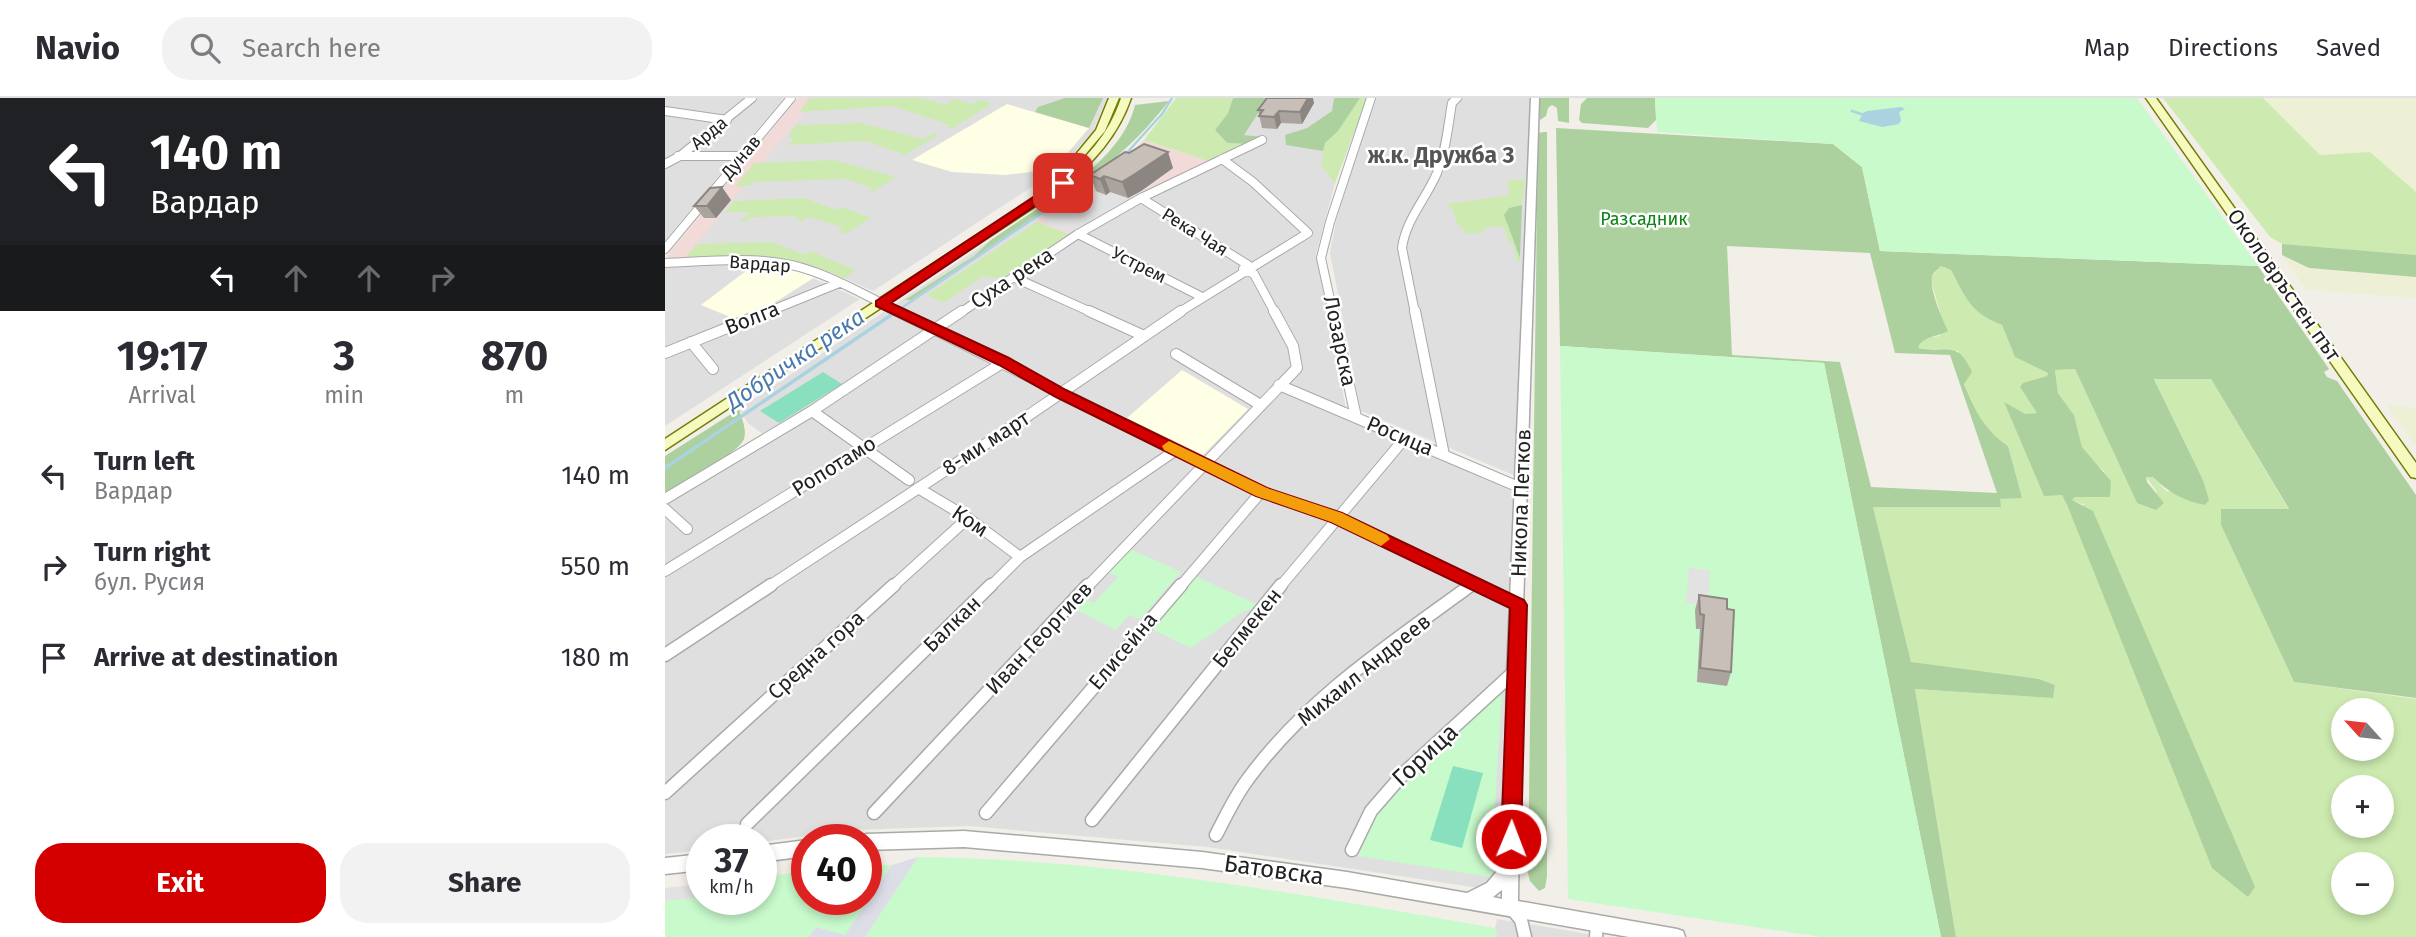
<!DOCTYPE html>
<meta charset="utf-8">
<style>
:root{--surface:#fff;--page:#f2f2f3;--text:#2b2b33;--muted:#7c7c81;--line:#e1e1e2;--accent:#d40000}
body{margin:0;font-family:"Fira Sans",sans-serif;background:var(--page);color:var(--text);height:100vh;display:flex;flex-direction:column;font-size:26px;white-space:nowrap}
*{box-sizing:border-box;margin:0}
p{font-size:23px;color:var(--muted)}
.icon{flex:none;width:38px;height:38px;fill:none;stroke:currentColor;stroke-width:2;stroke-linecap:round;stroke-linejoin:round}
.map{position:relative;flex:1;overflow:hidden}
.drawer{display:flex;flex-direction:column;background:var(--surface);width:665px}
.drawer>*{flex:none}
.hud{background:#202124;color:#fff;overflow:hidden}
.needle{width:46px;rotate:297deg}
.controls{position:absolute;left:1666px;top:600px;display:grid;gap:14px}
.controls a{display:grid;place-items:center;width:63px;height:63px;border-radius:50%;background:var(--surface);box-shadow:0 4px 10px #0003;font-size:35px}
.speed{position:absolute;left:21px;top:726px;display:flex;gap:14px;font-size:35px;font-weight:700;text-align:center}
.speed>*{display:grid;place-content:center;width:91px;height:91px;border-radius:50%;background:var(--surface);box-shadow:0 4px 10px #0003;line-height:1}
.speed small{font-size:18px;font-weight:400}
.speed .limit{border:10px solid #d22;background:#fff;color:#111}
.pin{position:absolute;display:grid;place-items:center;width:60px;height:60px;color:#fff;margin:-30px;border-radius:14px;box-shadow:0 4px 10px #0006}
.me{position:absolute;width:77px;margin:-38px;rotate:1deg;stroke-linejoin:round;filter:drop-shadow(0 0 5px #0008)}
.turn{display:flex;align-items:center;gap:24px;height:147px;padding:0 35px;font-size:32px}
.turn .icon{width:91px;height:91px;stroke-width:2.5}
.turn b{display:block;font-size:49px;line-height:60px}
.lanes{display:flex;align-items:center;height:66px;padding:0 35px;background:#0003;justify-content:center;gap:35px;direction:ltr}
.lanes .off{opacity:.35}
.eta{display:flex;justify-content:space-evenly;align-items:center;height:119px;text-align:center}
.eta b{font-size:42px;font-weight:700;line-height:49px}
.button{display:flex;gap:14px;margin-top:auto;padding:14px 35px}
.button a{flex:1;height:80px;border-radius:28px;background:var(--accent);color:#fff;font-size:28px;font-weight:700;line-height:80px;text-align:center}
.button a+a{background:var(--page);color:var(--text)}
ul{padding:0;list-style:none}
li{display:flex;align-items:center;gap:21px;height:91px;padding:0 35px}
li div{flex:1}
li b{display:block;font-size:26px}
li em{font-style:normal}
header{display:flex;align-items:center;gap:42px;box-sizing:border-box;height:98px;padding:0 35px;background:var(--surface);border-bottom:2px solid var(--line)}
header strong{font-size:33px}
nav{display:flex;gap:38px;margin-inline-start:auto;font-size:24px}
.search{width:490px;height:63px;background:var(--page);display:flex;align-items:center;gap:18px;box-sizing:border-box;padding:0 24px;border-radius:28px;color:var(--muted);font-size:26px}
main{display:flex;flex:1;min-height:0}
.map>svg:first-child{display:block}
</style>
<header>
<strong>Navio</strong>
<div class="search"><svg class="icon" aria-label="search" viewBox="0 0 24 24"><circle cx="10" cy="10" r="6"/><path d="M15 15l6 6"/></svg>Search here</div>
<nav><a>Map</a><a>Directions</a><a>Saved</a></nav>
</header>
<main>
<section class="drawer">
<div class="hud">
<div class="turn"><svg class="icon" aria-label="left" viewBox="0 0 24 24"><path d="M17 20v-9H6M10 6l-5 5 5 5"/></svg><div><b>140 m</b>Вардар</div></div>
<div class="lanes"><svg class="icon" aria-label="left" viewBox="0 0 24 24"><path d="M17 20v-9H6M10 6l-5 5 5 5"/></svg><svg class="icon off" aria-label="ahead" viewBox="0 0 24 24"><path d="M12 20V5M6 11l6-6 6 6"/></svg><svg class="icon off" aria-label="ahead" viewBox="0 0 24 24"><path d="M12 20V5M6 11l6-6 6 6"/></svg><svg class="icon off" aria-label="right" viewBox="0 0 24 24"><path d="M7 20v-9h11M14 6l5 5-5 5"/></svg></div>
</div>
<div class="eta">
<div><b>19:17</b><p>Arrival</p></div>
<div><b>3</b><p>min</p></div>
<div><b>870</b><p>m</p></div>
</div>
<ul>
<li><svg class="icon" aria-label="left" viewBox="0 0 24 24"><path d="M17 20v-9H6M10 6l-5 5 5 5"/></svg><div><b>Turn left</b><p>Вардар</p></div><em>140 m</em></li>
<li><svg class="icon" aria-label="right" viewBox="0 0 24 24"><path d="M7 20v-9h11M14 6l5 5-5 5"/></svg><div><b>Turn right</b><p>бул. Русия</p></div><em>550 m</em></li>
<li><svg class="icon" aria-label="arrive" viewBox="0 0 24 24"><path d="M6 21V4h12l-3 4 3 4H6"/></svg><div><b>Arrive at destination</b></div><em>180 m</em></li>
</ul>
<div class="button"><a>Exit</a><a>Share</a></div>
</section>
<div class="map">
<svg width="1751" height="839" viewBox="0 0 1751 839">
<rect width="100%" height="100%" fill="#f2efe9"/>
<path fill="#e0dfdf" d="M 0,0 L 119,0 L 0,143 Z
M 133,0 L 442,0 L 428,33 L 397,69 L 208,193 L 154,169 L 121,161 L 72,158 L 4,161 L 2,158 Z
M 603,0 L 702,0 L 670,85 L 651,156 L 683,321 L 849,394 L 847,507 L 834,793 L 542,749 L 304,728 L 189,732 L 96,744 L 37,742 L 37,752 L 0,756 L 0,394 L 99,337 L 83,325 L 74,311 L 384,103 L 400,105 L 373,123 L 597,39 L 578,37 Z
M 710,0 L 867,0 L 851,378 L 696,313 L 665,155 L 671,123 Z
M 65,166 L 129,172 L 195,201 L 0,328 L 0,169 Z
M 832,821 L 888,830 L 939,839 L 832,839 L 830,830 Z"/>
<path fill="#f2dad9" d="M 133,0 L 151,0 L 20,160 L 4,161 L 2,158 Z
M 479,42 L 546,64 L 406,137 L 372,124 L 446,72 Z"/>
<path fill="#ffffe5" d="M 342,6 L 424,30 L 390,70 L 374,73 L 340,77 L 287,74 L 247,62 Z
M 89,167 L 129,172 L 150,179 L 95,214 L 66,226 L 63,218 L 36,207 Z
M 517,272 L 583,311 L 538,357 L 462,320 Z"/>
<path fill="#eef0d5" d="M 1598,0 L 1751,0 L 1751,94 L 1705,54 L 1655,57 Z
M 1617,157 L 1644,170 L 1751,179 L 1751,200 L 1641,192 Z
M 1721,307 L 1751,310 L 1751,349 Z"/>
<path fill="#cdebb0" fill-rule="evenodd" d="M 145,0 L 257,0 L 280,7 L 290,1 L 306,6 L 315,2 L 327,6 L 286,31 L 281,30 L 285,27 L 227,8 L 134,14 Z
M 511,0 L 568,0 L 563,15 L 550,32 L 562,45 L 583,46 L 546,64 L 479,42 Z
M 695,0 L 702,0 L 670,85 L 656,67 L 660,45 L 673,33 Z
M 1498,0 L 1598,0 L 1655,57 L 1705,54 L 1751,94 L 1751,157 L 1617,146 L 1605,139 Z
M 196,25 L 258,41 L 269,35 L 274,37 L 236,59 L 237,56 L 201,43 L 124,47 L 129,39 L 122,39 L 131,27 Z
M 169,62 L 231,79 L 207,94 L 204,93 L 208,90 L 181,81 L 89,84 L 86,87 L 70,89 L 89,65 Z
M 860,81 L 857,107 L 844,110 L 842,126 L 855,160 L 853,166 L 847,144 L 844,144 L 838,128 L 819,130 L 819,134 L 801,136 L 797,129 L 792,126 L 788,112 L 782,106 L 845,97 L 842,83 Z
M 140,100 L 171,112 L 177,109 L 206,120 L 180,136 L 173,133 L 178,129 L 143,119 L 136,123 L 131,122 L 132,118 L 85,119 L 82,123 L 75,123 L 85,114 L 60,114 L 69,103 Z
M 372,124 L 406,137 L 339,181 L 318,178 L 279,205 L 262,197 Z
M 107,144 L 140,157 L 145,153 L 191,172 L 179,180 C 127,156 76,159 20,160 L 32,146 Z
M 1276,168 L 1286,172 C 1301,200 1305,215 1337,227 L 1350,259 L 1383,275 L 1382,278 L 1355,289 L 1373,315 L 1360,317 L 1340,306 L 1379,397 L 1397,397 L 1403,409 L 1420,407 L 1406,402 L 1410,399 L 1444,399 L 1439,373 L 1424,360 L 1417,349 L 1409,317 L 1393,295 L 1390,272 L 1410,271 L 1472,405 L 1492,394 L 1481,379 L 1488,379 L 1502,394 L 1538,382 L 1489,280 L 1546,281 L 1624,412 L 1556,411 L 1556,427 L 1629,584 L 1751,601 L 1751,839 L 1291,839 L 1250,591 L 1388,600 L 1390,587 L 1374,581 L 1246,565 L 1208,409 L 1335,409 L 1335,401 L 1356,399 L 1343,348 C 1316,330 1311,314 1299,285 L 1301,280 L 1293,253 L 1253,250 C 1256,240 1266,239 1275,238 L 1277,221 L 1266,183 L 1268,177 ZM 1678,612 L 1717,612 L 1717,651 L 1678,651 ZM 1678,690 L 1717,690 L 1717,728 L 1678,728 ZM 1678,766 L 1717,766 L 1717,805 L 1678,805 Z"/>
<path fill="#add19e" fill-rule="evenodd" d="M 400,0 L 438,0 L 424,30 L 370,14 L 373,9 Z
M 504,0 L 504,3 C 476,39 446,66 408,92 L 403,91 C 430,69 462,42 470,7 L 504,3 Z
M 568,0 L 603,0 L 579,37 L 599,39 L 583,46 L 562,45 L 550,32 L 563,15 Z
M 669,0 L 695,0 L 673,33 L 660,45 L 658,53 L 621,47 L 620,37 L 642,30 L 667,13 Z
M 875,0 L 904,0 L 904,25 L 893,23 L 892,10 L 887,7 L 883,10 L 881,18 L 875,22 Z
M 922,0 L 990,0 L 991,22 L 983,30 L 917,25 L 914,22 L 916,6 Z
M 891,30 L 1168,46 L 1197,69 L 1215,153 L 1593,168 L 1664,271 L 1659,274 L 1662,279 L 1672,283 L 1751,397 L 1751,600 L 1629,584 L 1556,427 L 1556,411 L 1624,411 L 1546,281 L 1489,281 L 1538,382 L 1544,402 L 1540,407 C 1519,403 1504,395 1488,379 L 1481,379 L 1482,384 L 1499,405 L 1491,412 L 1472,405 L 1410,271 L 1390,272 L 1393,295 L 1409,317 L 1417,349 L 1446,383 L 1445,399 L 1410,399 L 1407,402 L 1428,413 L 1590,789 L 1583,799 L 1547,770 L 1403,409 L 1397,397 L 1379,398 L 1339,304 L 1360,316 L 1372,315 L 1355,289 L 1358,285 L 1382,278 L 1383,275 L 1350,259 L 1337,227 C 1305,215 1301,200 1286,172 L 1276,168 C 1274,171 1270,173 1268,176 C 1262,188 1278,222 1283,233 C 1273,239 1257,238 1253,250 C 1283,256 1292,241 1307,274 L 1299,286 C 1310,312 1318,331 1343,348 L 1357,400 L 1335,401 L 1336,409 L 1208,409 L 1246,564 L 1374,581 L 1390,587 L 1388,600 L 1250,591 L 1291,839 L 1276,839 L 1159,265 L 895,248 ZM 1062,148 L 1205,155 L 1230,255 L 1285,257 L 1332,395 L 1206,389 L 1175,264 L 1067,257 Z
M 879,34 L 882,34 L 882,778 L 880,790 L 874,793 L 865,783 L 863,775 L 873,35 Z
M 384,103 L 391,104 L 246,202 L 240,202 L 309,158 L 326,142 Z
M 857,107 L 855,160 L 839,117 L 844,110 Z
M 1617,146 L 1751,157 L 1751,179 L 1644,170 L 1617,157 Z
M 74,311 C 77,322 82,331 79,341 C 74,355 15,386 0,394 L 0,358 Z"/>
<path fill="#c8facc" d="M 990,0 L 1472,0 L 1593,168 L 1215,153 L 1197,69 L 1168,46 L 992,34 Z
M 895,248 L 1159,265 L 1276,839 L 1157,839 L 903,801 Z
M 465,451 L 516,474 L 475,521 L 464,517 L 451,532 L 408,510 L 418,500 L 429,505 L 453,479 L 443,474 Z
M 530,478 L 595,508 L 576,515 L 526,550 L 486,531 Z
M 837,589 L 826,779 L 693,758 L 712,716 L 724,701 Z
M 253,759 C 447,761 640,797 830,830 L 832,839 L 200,839 Z
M 227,767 L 180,837 L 151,829 L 144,839 L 0,839 L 0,803 L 30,800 L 37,794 L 37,802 L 96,802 L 96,779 L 142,773 L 142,802 L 201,802 L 201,768 Z"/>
<path fill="#88e0be" d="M 158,274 L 177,286 L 114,325 L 95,313 Z
M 788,668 L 818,675 L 797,750 L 765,742 Z"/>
<path fill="#e2e2e2" d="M 435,94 L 441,97 L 445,94 L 467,102 L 407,135 L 380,125 L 382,123 L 379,122 L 399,107 L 407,110 Z
M 1024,470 L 1045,472 L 1043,508 L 1021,505 Z
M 37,786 L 37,794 L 30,800 L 0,803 L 0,790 Z"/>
<path fill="#dddde8" d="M 253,759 L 200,839 L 144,839 L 151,829 L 180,837 L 227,767 Z"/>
<path fill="#aad3df" d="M 1236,9 L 1240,11 L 1234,14 L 1236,22 L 1234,26 L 1217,29 L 1194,23 L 1198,15 L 1202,13 Z"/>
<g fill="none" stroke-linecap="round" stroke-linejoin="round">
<path stroke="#aad3df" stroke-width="2.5" d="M 1187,13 L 1199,17
M 459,58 L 497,16 L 507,0
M 229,215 L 430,79"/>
<path stroke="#aad3df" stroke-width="3.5" d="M 0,370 L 232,213"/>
<defs>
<path id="minor-far2" d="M 0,13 L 62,22
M 13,58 L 77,58
M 0,66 L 15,58 L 87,0
M 476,100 L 583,167
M 413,136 L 535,198
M 0,151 L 126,0
M 0,165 C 48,163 100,156 147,173 C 177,183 207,201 236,215
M 578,171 L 589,176 L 610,215
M 348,179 L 428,215
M 100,215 L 174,185
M 295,215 L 413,136 L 476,100 L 597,42
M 513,215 L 643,135 L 588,84 L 557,61
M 668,215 L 656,160 L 665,124 L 706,0
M 750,215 L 737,150 C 741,121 761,101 772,75 C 781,53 783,28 787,5 L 792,0"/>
<path id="minor-far1" d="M 232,213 L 596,394 L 671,419 L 815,489
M 424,213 L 477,237
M 668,213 L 691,319
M 750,213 L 779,357
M 26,244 L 48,271
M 0,255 L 104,213
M 511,256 L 594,306
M 614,287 L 856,390
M 147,313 L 244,382
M 253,390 L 303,420 L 355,459
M 0,401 L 147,313 L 297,213
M 0,411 L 22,431
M 0,473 L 339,264
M 103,489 L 345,330 L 516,213
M 227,489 L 303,420
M 325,489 L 355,459 L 511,352
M 422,489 L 632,270 L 628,248 L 609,213
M 515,489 L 596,394
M 615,489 L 740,340
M 804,489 L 809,485"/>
<path id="minor" d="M 812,487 L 853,507
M 0,557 L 106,487
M 0,695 L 229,487
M 209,715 L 423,487
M 321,715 L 516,487
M 427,722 L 616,487
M 82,726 L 326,487
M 551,737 C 561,718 570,698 583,681 C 642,600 727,545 806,487
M 687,752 L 706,713 L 739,675 L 849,574
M 847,811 L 856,822 L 860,839
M 931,839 L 932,825"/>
<path id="tertiary" d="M 866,0 L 874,0 L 856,574 L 853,803 L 1012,831 L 1018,833 L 1020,839 L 964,839 L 682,790 L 537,770 L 299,749 L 201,752 L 201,742 L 194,742 L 195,739 L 201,736 L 299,733 L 537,754 L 682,774 L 802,795 L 822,785 L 838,766 L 842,574 ZM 837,792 L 837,801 L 828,799 Z
M 142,742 L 142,758 L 96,764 L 96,748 Z
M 37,756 L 37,772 L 0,776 L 0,760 Z"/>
<path id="secondary" d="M 444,0 L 454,0 L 440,33 L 414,64 L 408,64 L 408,60 L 431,32 Z
M 456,0 L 466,0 C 453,38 428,65 398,90 L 0,352 L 0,341 L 390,86 C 420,62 444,37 456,0 Z
M 1481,0 L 1491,0 L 1751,365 L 1751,380 L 1746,379 Z"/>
</defs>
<use href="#minor-far2" stroke="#a9a9a9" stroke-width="10"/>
<use href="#minor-far1" stroke="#a9a9a9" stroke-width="12"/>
<use href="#minor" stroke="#a9a9a9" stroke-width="15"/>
<use href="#tertiary" stroke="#a9a9a9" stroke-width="3"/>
<use href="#secondary" stroke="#707d05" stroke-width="3"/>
<use href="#minor-far2" stroke="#fff" stroke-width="8"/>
<use href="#minor-far1" stroke="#fff" stroke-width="10"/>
<use href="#minor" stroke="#fff" stroke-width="12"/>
<use href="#tertiary" fill="#fff" fill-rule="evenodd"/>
<use href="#secondary" fill="#f7fabf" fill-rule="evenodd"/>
</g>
<path fill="#aba49e" d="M 649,5 L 637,26 L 616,25 L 612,31 L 597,30 L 593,12 Z
M 464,55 L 508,70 L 476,93 L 463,100 L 445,94 L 441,97 L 431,93 L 425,77 Z
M 66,102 L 51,120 L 39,120 L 29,108 Z
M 1034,497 L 1062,511 L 1066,574 L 1062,588 L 1032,584 L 1035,531 L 1031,531 L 1030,512 Z"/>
<path fill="#8b8681" d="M 643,0 L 648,0 L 649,5 L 637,26 L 635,14 Z
M 614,13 L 616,25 L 612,31 L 609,19 Z
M 503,54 L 508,70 L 476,93 L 463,100 L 457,84 Z
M 439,78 L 445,94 L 441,97 L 435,81 Z
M 57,89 L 66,102 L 51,120 L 42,108 Z"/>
<path fill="#c7bfb8" stroke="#8b8681" stroke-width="2" d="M 602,0 L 643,0 L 635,14 L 614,13 L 609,19 L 594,18 L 598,12 L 593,12 Z
M 479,46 L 503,54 L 470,76 L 457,84 L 439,78 L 435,81 L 425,77 L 460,54 L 464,55 Z
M 57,89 L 42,108 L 29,108 L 45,90 Z
M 1034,497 L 1062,501 L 1062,511 L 1069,512 L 1066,574 L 1035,570 L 1039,517 L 1035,516 Z"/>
<path fill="#d40000" stroke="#8a0000" stroke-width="2" d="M 394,82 L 404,85 L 226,205 L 344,260 L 401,292 L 602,390 L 677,415 L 859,502 L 862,507 L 856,741 L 853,749 L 846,751 L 839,749 L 836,741 L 845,510 L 666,424 L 591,398 L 391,299 L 334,267 L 211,208 L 211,203 Z"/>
<path fill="#f59e0b" d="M 504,343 L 602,390 L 677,415 L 722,437 L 725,441 L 716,448 L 666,424 L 591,398 L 499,352 L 497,348 Z"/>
<g text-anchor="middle" stroke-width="5" stroke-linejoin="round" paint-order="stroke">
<g font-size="18" fill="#222" stroke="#fff">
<text transform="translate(44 35) rotate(-39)" y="6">Арда</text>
<text transform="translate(76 59) rotate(-50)" y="6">Дунав</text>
<text transform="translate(530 134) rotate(32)" y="6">Река Чая</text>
<text transform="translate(95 166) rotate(4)" y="6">Вардар</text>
<text transform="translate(474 167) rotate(27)" y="6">Устрем</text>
</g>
<g font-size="18" fill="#0c8416" stroke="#fff">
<text x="979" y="127">Разсадник</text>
</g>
<g font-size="21" fill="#222" stroke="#fff">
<text transform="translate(347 180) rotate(-33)" y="7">Суха река</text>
<text transform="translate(1619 187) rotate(55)" y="7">Околовръстен път</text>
<text transform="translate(87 220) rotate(-22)" y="7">Волга</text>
<text transform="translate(675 243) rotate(78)" y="7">Лозарска</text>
<text transform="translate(735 338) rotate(23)" y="7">Росица</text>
<text transform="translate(321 345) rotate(-33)" y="7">8-ми март</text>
<text transform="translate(169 368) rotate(-32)" y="7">Ропотамо</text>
<text transform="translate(856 405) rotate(-88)" y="7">Никола Петков</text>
<text transform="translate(305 423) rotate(34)" y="7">Ком</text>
<text transform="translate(287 526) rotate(-44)" y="7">Балкан</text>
<text transform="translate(582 530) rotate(-51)" y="7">Белмекен</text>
<text transform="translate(374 540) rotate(-47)" y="7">Иван Георгиев</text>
<text transform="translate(458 553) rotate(-50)" y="7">Елисейна</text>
<text transform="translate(151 557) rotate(-42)" y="7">Средна гора</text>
<text transform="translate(699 572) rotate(-39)" y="7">Михаил Андреев</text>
</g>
<g font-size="23" font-weight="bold" fill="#555" stroke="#fff">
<text x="776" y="65">ж.к. Дружба 3</text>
</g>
<g font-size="23" font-style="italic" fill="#4a7aab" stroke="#fff">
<text transform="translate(130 261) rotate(-34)" y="8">Добричка река</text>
</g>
<g font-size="24" fill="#222" stroke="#fff">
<text transform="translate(760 657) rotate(-43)" y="8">Горица</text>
<text transform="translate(609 772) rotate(8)" y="8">Батовска</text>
</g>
</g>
</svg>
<div class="controls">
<a><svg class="needle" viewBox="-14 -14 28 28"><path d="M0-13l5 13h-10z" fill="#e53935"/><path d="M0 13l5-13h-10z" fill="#7c7c81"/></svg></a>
<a>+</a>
<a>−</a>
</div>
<div class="speed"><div>37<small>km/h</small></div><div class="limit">40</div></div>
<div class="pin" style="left:398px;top:85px;background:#d93025"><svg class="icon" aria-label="arrive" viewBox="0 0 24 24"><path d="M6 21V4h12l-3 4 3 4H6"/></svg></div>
<svg class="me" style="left:846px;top:741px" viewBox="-20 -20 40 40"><circle r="17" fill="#d40000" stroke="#fff" stroke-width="3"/><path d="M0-11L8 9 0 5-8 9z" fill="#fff"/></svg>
</div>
</main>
